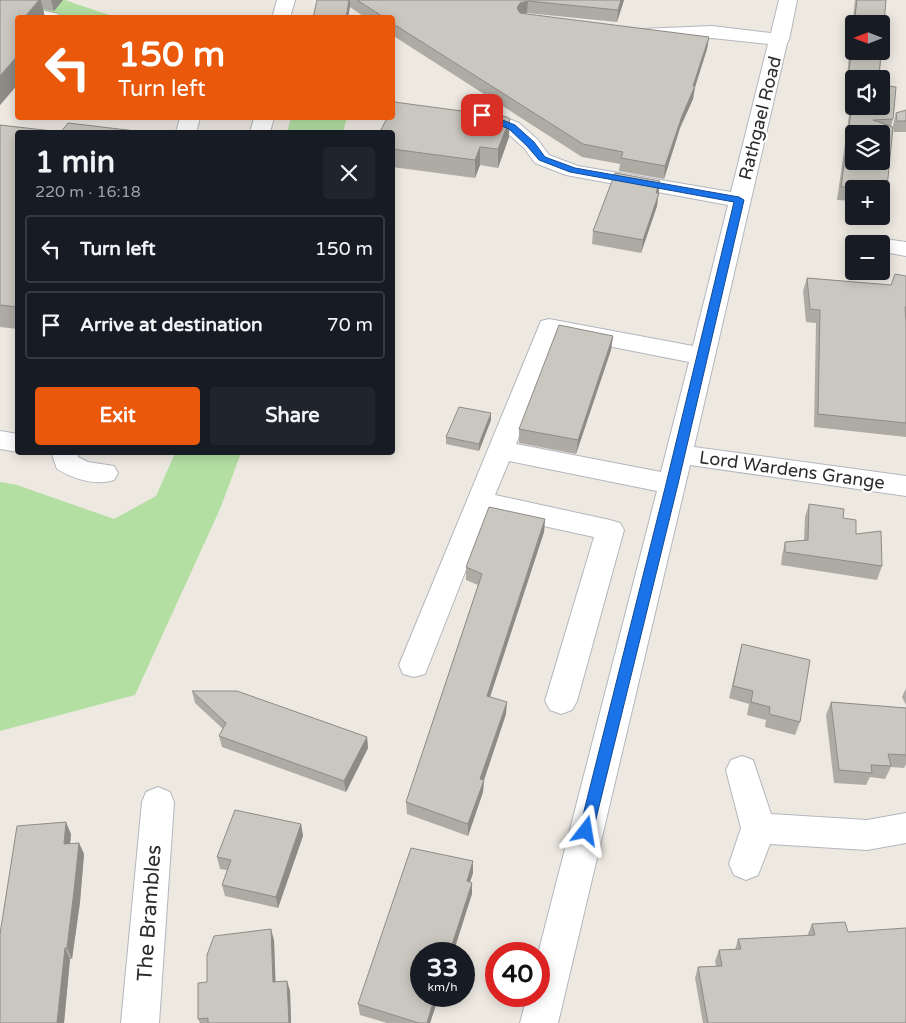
<!DOCTYPE html>
<meta charset="utf-8">
<style>
:root{--surface:#171b24;--page:#20242c;--text:#f1f3f6;--muted:#9ea1a6;--line:#363941;--accent:#ea580c}
body{margin:0;font-family:"Varela Round",sans-serif;background:var(--page);color:var(--text);height:100vh;display:flex;flex-direction:column;font-size:19px;white-space:nowrap}
*{box-sizing:border-box;margin:0}
p{font-size:16px;color:var(--muted)}
.icon{flex:none;width:28px;height:28px;fill:none;stroke:currentColor;stroke-width:2;stroke-linecap:round;stroke-linejoin:round}
.map{position:relative;flex:1;overflow:hidden}
.drawer{position:absolute;left:15px;top:130px;width:380px;height:325px;display:flex;flex-direction:column;background:var(--surface);border-radius:5px;box-shadow:0 2px 12px #0003}
.drawer>*{flex:none}
.top-card{position:absolute;left:15px;top:15px;width:380px;height:105px;border-radius:5px;box-shadow:0 2px 12px #0003;background:#ea580c;color:#fff;overflow:hidden}
.needle{width:32px;rotate:270deg}
.tools{position:absolute;left:845px;top:15px;display:grid;gap:10px}
.tools a{display:grid;place-items:center;width:45px;height:45px;border-radius:5px;background:var(--surface);box-shadow:0 2px 12px #0003;font-size:25px}
.speed{position:absolute;left:410px;top:942px;display:flex;gap:10px;font-size:25px;font-weight:700;text-align:center}
.speed>*{display:grid;place-content:center;width:65px;height:65px;border-radius:50%;background:var(--surface);box-shadow:0 2px 12px #0003;line-height:1}
.speed small{font-size:12px;font-weight:400}
.speed .limit{border:8px solid #d22;background:#fff;color:#111}
.pin{position:absolute;display:grid;place-items:center;width:42px;height:42px;color:#fff;margin:-21px;border-radius:10px;box-shadow:0 2px 8px #0006}
.me{position:absolute;width:55px;margin:-28px;rotate:14deg;stroke-linejoin:round;filter:drop-shadow(0 0 4px #0008)}
.turn{display:flex;align-items:center;gap:18px;height:105px;padding:0 20px;font-size:22px}
.turn .icon{width:65px;height:65px;stroke-width:2.5}
.turn b{display:block;font-size:35px;line-height:42px}
.round{display:grid;place-items:center;flex:none;width:52px;height:52px;border-radius:5px;background:var(--page)}
.overview{display:flex;align-items:center;justify-content:space-between;height:85px;padding:0 20px}
h1{font-size:30px;font-weight:700;line-height:38px}
.cta{display:flex;gap:10px;margin-top:auto;padding:10px 20px}
.cta a{flex:1;height:58px;border-radius:5px;background:var(--accent);color:#fff;font-size:20px;font-weight:700;line-height:58px;text-align:center}
.cta a+a{background:var(--page);color:var(--text)}
ul{padding:0;list-style:none}
li{display:flex;align-items:center;gap:15px;height:68px;margin:0 10px 8px;padding:0 10px;border:2px solid var(--line);border-radius:5px}
li div{flex:1}
li b{display:block;font-size:19px}
li em{font-style:normal}
.map>svg:first-child{display:block}
</style>
<div class="map">
<svg width="906" height="1023" viewBox="0 0 906 1023">
<rect width="100%" height="100%" fill="#ede9e1"/>
<path fill="#b3dfa3" d="M 8,0 L 65,0 L 115,17 L 56,17 Z
M 291,118 L 347,118 L 343,132 L 287,132 Z
M 175,453 L 241,453 L 220,509 L 135,695 L 0,731 L 0,482 L 17,485 L 114,519 L 156,496 Z"/>
<g fill="none" stroke-linecap="round" stroke-linejoin="round">
<defs>
<path id="minor" d="M 277,0 L 295,0 L 290,18 L 272,18 Z
M 779,0 L 797,0 L 789,40 L 787,43 L 694,447 L 906,476 L 906,496 L 690,465 L 558,1023 L 520,1023 L 527,996 L 539,996 L 538,954 L 657,491 L 509,461 L 495,495 L 610,520 L 620,523 L 624,530 L 577,701 L 572,710 L 561,714 L 550,710 L 545,701 L 594,537 L 488,514 L 425,674 L 414,677 L 403,674 L 399,665 L 541,321 L 549,319 L 693,346 L 728,205 L 566,175 L 535,163 L 524,148 L 505,131 L 475,119 L 472,115 L 475,111 L 482,109 L 489,111 L 519,123 L 538,140 L 549,155 L 578,166 L 731,192 L 768,44 L 712,38 L 668,41 L 641,37 L 639,33 L 641,29 L 712,26 L 771,33 ZM 557,336 L 689,362 L 661,472 L 516,444 Z
M 0,1 L 58,14 L 61,18 L 26,18 L 0,11 Z
M 180,118 L 200,118 L 196,132 L 176,132 Z
M 254,118 L 274,118 L 270,132 L 250,132 Z
M 892,240 L 906,242 L 906,256 L 884,252 L 881,246 L 884,242 Z
M 0,431 L 18,434 L 18,452 L 0,449 Z
M 51,452 L 77,452 L 78,457 L 88,462 L 114,466 L 118,473 L 114,480 C 95,486 74,479 57,469 Z
M 742,756 L 753,760 L 771,814 L 867,820 L 906,813 L 906,843 L 867,850 L 770,844 L 758,875 L 746,880 L 734,875 L 729,864 L 741,828 L 726,770 L 731,760 Z
M 158,787 L 170,792 L 174,802 L 159,1023 L 121,1023 L 142,802 L 146,792 Z"/>
</defs>
<use href="#minor" stroke="#b4b6bf" stroke-width="2"/>
<use href="#minor" fill="#fff" fill-rule="evenodd"/>
</g>
<path fill="#adaba4" fill-rule="evenodd" d="M 0,0 L 63,0 L 54,11 L 43,9 L 45,18 L 18,18 L 18,84 L 0,105 Z
M 317,0 L 624,0 L 617,22 L 527,13 L 524,14 L 709,37 L 707,49 L 695,87 L 693,99 L 680,128 L 664,179 L 619,171 L 620,164 L 582,157 L 392,35 L 392,18 L 366,18 L 350,7 Z
M 855,0 L 886,0 L 879,79 L 854,79 L 854,90 L 893,119 L 891,126 L 887,188 L 883,201 L 881,201 L 881,189 L 854,189 L 854,201 L 837,200 L 852,94 L 854,86 L 846,85 ZM 854,24 L 881,24 L 854,51 Z
M 906,110 L 906,132 L 894,132 L 893,125 L 896,113 Z
M 0,125 L 61,132 L 144,132 L 18,132 L 18,329 L 0,327 Z
M 392,132 L 509,137 L 498,168 L 480,165 L 475,178 L 392,167 Z
M 660,181 L 657,206 L 641,253 L 592,244 L 593,231 Z
M 906,276 L 906,437 L 814,427 L 816,323 L 806,322 L 803,291 L 807,278 L 891,285 Z
M 613,336 L 611,350 L 576,454 L 519,443 L 519,429 Z
M 491,420 L 479,451 L 446,444 L 446,437 Z
M 809,504 L 856,534 L 882,566 L 877,580 L 781,565 L 782,556 L 785,542 L 804,540 L 805,517 Z
M 545,519 L 544,532 L 490,697 L 506,714 L 484,780 L 483,792 L 468,836 L 407,814 L 406,802 L 478,585 L 466,580 L 466,567 Z
M 742,644 L 800,722 L 795,735 L 765,727 L 766,720 L 747,715 L 749,704 L 729,698 Z
M 906,688 L 906,705 L 902,697 Z
M 192,691 L 367,737 L 368,748 L 346,792 L 222,747 L 219,736 L 223,729 L 195,703 Z
M 831,702 L 906,708 L 906,764 L 904,768 L 891,767 L 885,779 L 870,777 L 866,785 L 834,783 L 826,715 Z
M 301,824 L 303,836 L 278,908 L 225,896 L 222,885 L 227,870 L 220,869 L 217,857 Z
M 71,834 L 70,843 L 79,843 L 84,854 L 80,902 L 72,959 L 70,959 L 64,1023 L 0,1023 Z
M 473,873 L 470,882 L 472,883 L 472,894 L 421,996 L 439,996 L 430,1023 L 387,1023 L 360,1015 L 358,1004 Z
M 812,924 L 848,932 L 906,1023 L 703,1023 L 695,978 L 698,967 L 716,966 L 715,961 L 719,950 L 735,950 L 738,939 L 807,936 Z
M 274,940 L 275,982 L 287,981 L 290,991 L 291,1023 L 200,1023 L 198,1019 L 207,982 Z"/>
<path fill="#8d8b86" d="M 39,0 L 41,0 L 45,18 L 24,18 Z
M 51,0 L 63,0 L 54,11 Z
M 349,0 L 350,0 L 350,7 L 348,18 L 346,18 Z
M 621,0 L 624,0 L 617,22 L 618,10 Z
M 528,1 L 527,13 L 520,15 L 517,8 L 520,3 Z
M 709,37 L 707,49 L 695,87 L 693,99 L 680,128 L 664,179 L 665,166 Z
M 18,55 L 18,84 L 0,105 L 0,76 Z
M 510,119 L 509,137 L 498,168 L 498,149 Z
M 480,147 L 480,165 L 475,178 L 475,160 Z
M 660,181 L 657,206 L 641,253 L 643,240 Z
M 613,336 L 611,350 L 576,454 L 578,440 Z
M 491,413 L 491,420 L 479,451 L 479,444 Z
M 545,519 L 544,532 L 486,709 L 487,696 Z
M 507,702 L 506,714 L 483,783 L 484,780 L 483,792 L 468,836 L 468,824 L 480,779 Z
M 367,737 L 368,748 L 346,792 L 344,781 Z
M 66,822 L 71,834 L 69,856 L 64,844 Z
M 301,824 L 303,836 L 278,908 L 276,897 Z
M 79,843 L 84,854 L 80,902 L 72,959 L 67,948 Z
M 473,861 L 473,873 L 466,893 L 467,881 Z
M 472,883 L 472,894 L 453,954 L 449,954 Z
M 271,929 L 274,940 L 276,993 L 273,982 Z
M 65,948 L 70,959 L 64,1023 L 57,1023 Z
M 287,981 L 290,991 L 291,1023 L 289,1023 Z
M 435,996 L 439,996 L 430,1023 L 427,1023 Z"/>
<path fill="#c9c7bf" stroke="#8d8b86" fill-rule="evenodd" d="M 0,0 L 39,0 L 24,18 L 18,18 L 18,55 L 0,76 Z
M 317,0 L 349,0 L 346,18 L 313,18 Z
M 357,0 L 621,0 L 618,10 L 528,1 L 520,3 L 517,8 L 520,13 L 527,14 L 709,37 L 693,86 L 695,86 L 682,116 L 665,166 L 621,158 L 623,152 L 583,144 L 392,23 L 392,18 L 385,18 Z
M 857,0 L 886,0 L 879,76 L 849,72 L 854,27 L 854,51 L 881,51 L 881,24 L 854,24 Z
M 881,85 L 896,87 L 893,119 L 873,120 L 893,127 L 887,188 L 841,187 L 854,90 L 854,106 L 881,106 ZM 854,134 L 881,134 L 881,161 L 854,161 Z
M 394,102 L 507,117 L 510,119 L 498,149 L 480,147 L 475,160 L 392,149 L 392,132 L 380,132 L 387,118 L 392,118 L 392,106 Z
M 906,110 L 906,121 L 897,121 L 896,113 Z
M 68,123 L 144,132 L 18,132 L 18,307 L 0,305 L 0,125 L 61,132 Z
M 615,173 L 660,181 L 656,193 L 659,193 L 643,240 L 593,231 Z
M 895,274 L 906,276 L 906,307 L 905,307 L 906,321 L 906,423 L 818,414 L 820,310 L 810,309 L 807,278 L 891,285 Z
M 559,325 L 613,336 L 578,440 L 519,429 Z
M 459,407 L 491,413 L 479,444 L 446,437 Z
M 809,504 L 844,509 L 843,518 L 856,520 L 856,534 L 881,531 L 882,566 L 785,552 L 785,542 L 808,540 Z
M 489,507 L 545,519 L 487,696 L 507,702 L 480,779 L 484,780 L 468,824 L 406,802 L 482,574 L 466,567 Z
M 742,644 L 810,660 L 800,722 L 769,714 L 770,707 L 751,702 L 753,691 L 733,686 Z
M 192,691 L 237,691 L 367,737 L 344,781 L 219,736 L 226,723 Z
M 831,702 L 906,708 L 906,755 L 888,754 L 891,766 L 871,765 L 872,773 L 839,770 Z
M 235,810 L 301,824 L 276,897 L 222,885 L 231,860 L 217,857 Z
M 66,822 L 64,844 L 79,843 L 74,891 L 67,948 L 65,948 L 57,1023 L 0,1023 L 0,934 L 17,826 Z
M 411,848 L 473,861 L 467,881 L 472,883 L 449,954 L 421,954 L 421,996 L 435,996 L 427,1023 L 419,1023 L 358,1004 Z
M 845,922 L 848,932 L 906,928 L 906,1023 L 708,1023 L 698,967 L 722,966 L 719,950 L 741,949 L 738,939 L 815,935 L 812,924 Z
M 271,929 L 273,982 L 287,981 L 289,1023 L 208,1023 L 208,1018 L 198,1019 L 198,983 L 207,982 L 207,955 L 214,936 Z"/>
<path fill="#1a73e8" stroke="#114b97" d="M 479,113 L 485,113 L 515,125 L 534,142 L 545,157 L 575,168 L 739,197 L 744,200 L 678,484 L 593,831 L 591,835 L 586,837 L 581,835 L 579,831 L 666,484 L 734,202 L 570,172 L 539,160 L 527,146 L 509,129 L 479,117 Z"/>
<g text-anchor="middle" stroke-width="4" stroke-linejoin="round" paint-order="stroke">
<g font-size="18" fill="#2d2d2d" stroke="#fff">
<text transform="translate(760 118) rotate(-76)" y="6">Rathgael Road</text>
<text transform="translate(792 470) rotate(8)" y="6">Lord Wardens Grange</text>
</g>
<g font-size="21" fill="#2d2d2d" stroke="#fff">
<text transform="translate(149 913) rotate(-86)" y="7">The Brambles</text>
</g>
</g>
</svg>
<div class="tools">
<a><svg class="needle" viewBox="-14 -14 28 28"><path d="M0-13l5 13h-10z" fill="#e53935"/><path d="M0 13l5-13h-10z" fill="#9ea1a6"/></svg></a>
<a><svg class="icon" aria-label="sound" viewBox="0 0 24 24"><path d="M4 9h4l5-4v14l-5-4H4zM17 9q2 3 0 6"/></svg></a>
<a><svg class="icon" aria-label="layers" viewBox="0 0 24 24"><path d="M12 4l9 5-9 5-9-5zM3 14l9 5 9-5"/></svg></a>
<a>+</a>
<a>−</a>
</div>
<div class="speed"><div>33<small>km/h</small></div><div class="limit">40</div></div>
<div class="pin" style="left:482px;top:115px;background:#d93025"><svg class="icon" aria-label="arrive" viewBox="0 0 24 24"><path d="M6 21V4h12l-3 4 3 4H6"/></svg></div>
<svg class="me" style="left:586px;top:831px" viewBox="-20 -20 40 40"><path d="M0-17L14 15 0 8-14 15z" fill="#1a73e8" stroke="#fff" stroke-width="4"/></svg>
<div class="top-card">
<div class="turn"><svg class="icon" aria-label="left" viewBox="0 0 24 24"><path d="M17 20v-9H6M10 6l-5 5 5 5"/></svg><div><b>150 m</b>Turn left</div></div>
</div>
<section class="drawer">
<div class="overview"><div><h1>1 min</h1><p>220 m · 16:18</p></div><a class="round"><svg class="icon" aria-label="close" viewBox="0 0 24 24"><path d="M6 6l12 12M18 6L6 18"/></svg></a></div>
<ul>
<li><svg class="icon" aria-label="left" viewBox="0 0 24 24"><path d="M17 20v-9H6M10 6l-5 5 5 5"/></svg><div><b>Turn left</b></div><em>150 m</em></li>
<li><svg class="icon" aria-label="arrive" viewBox="0 0 24 24"><path d="M6 21V4h12l-3 4 3 4H6"/></svg><div><b>Arrive at destination</b></div><em>70 m</em></li>
</ul>
<div class="cta"><a>Exit</a><a>Share</a></div>
</section>
</div>
